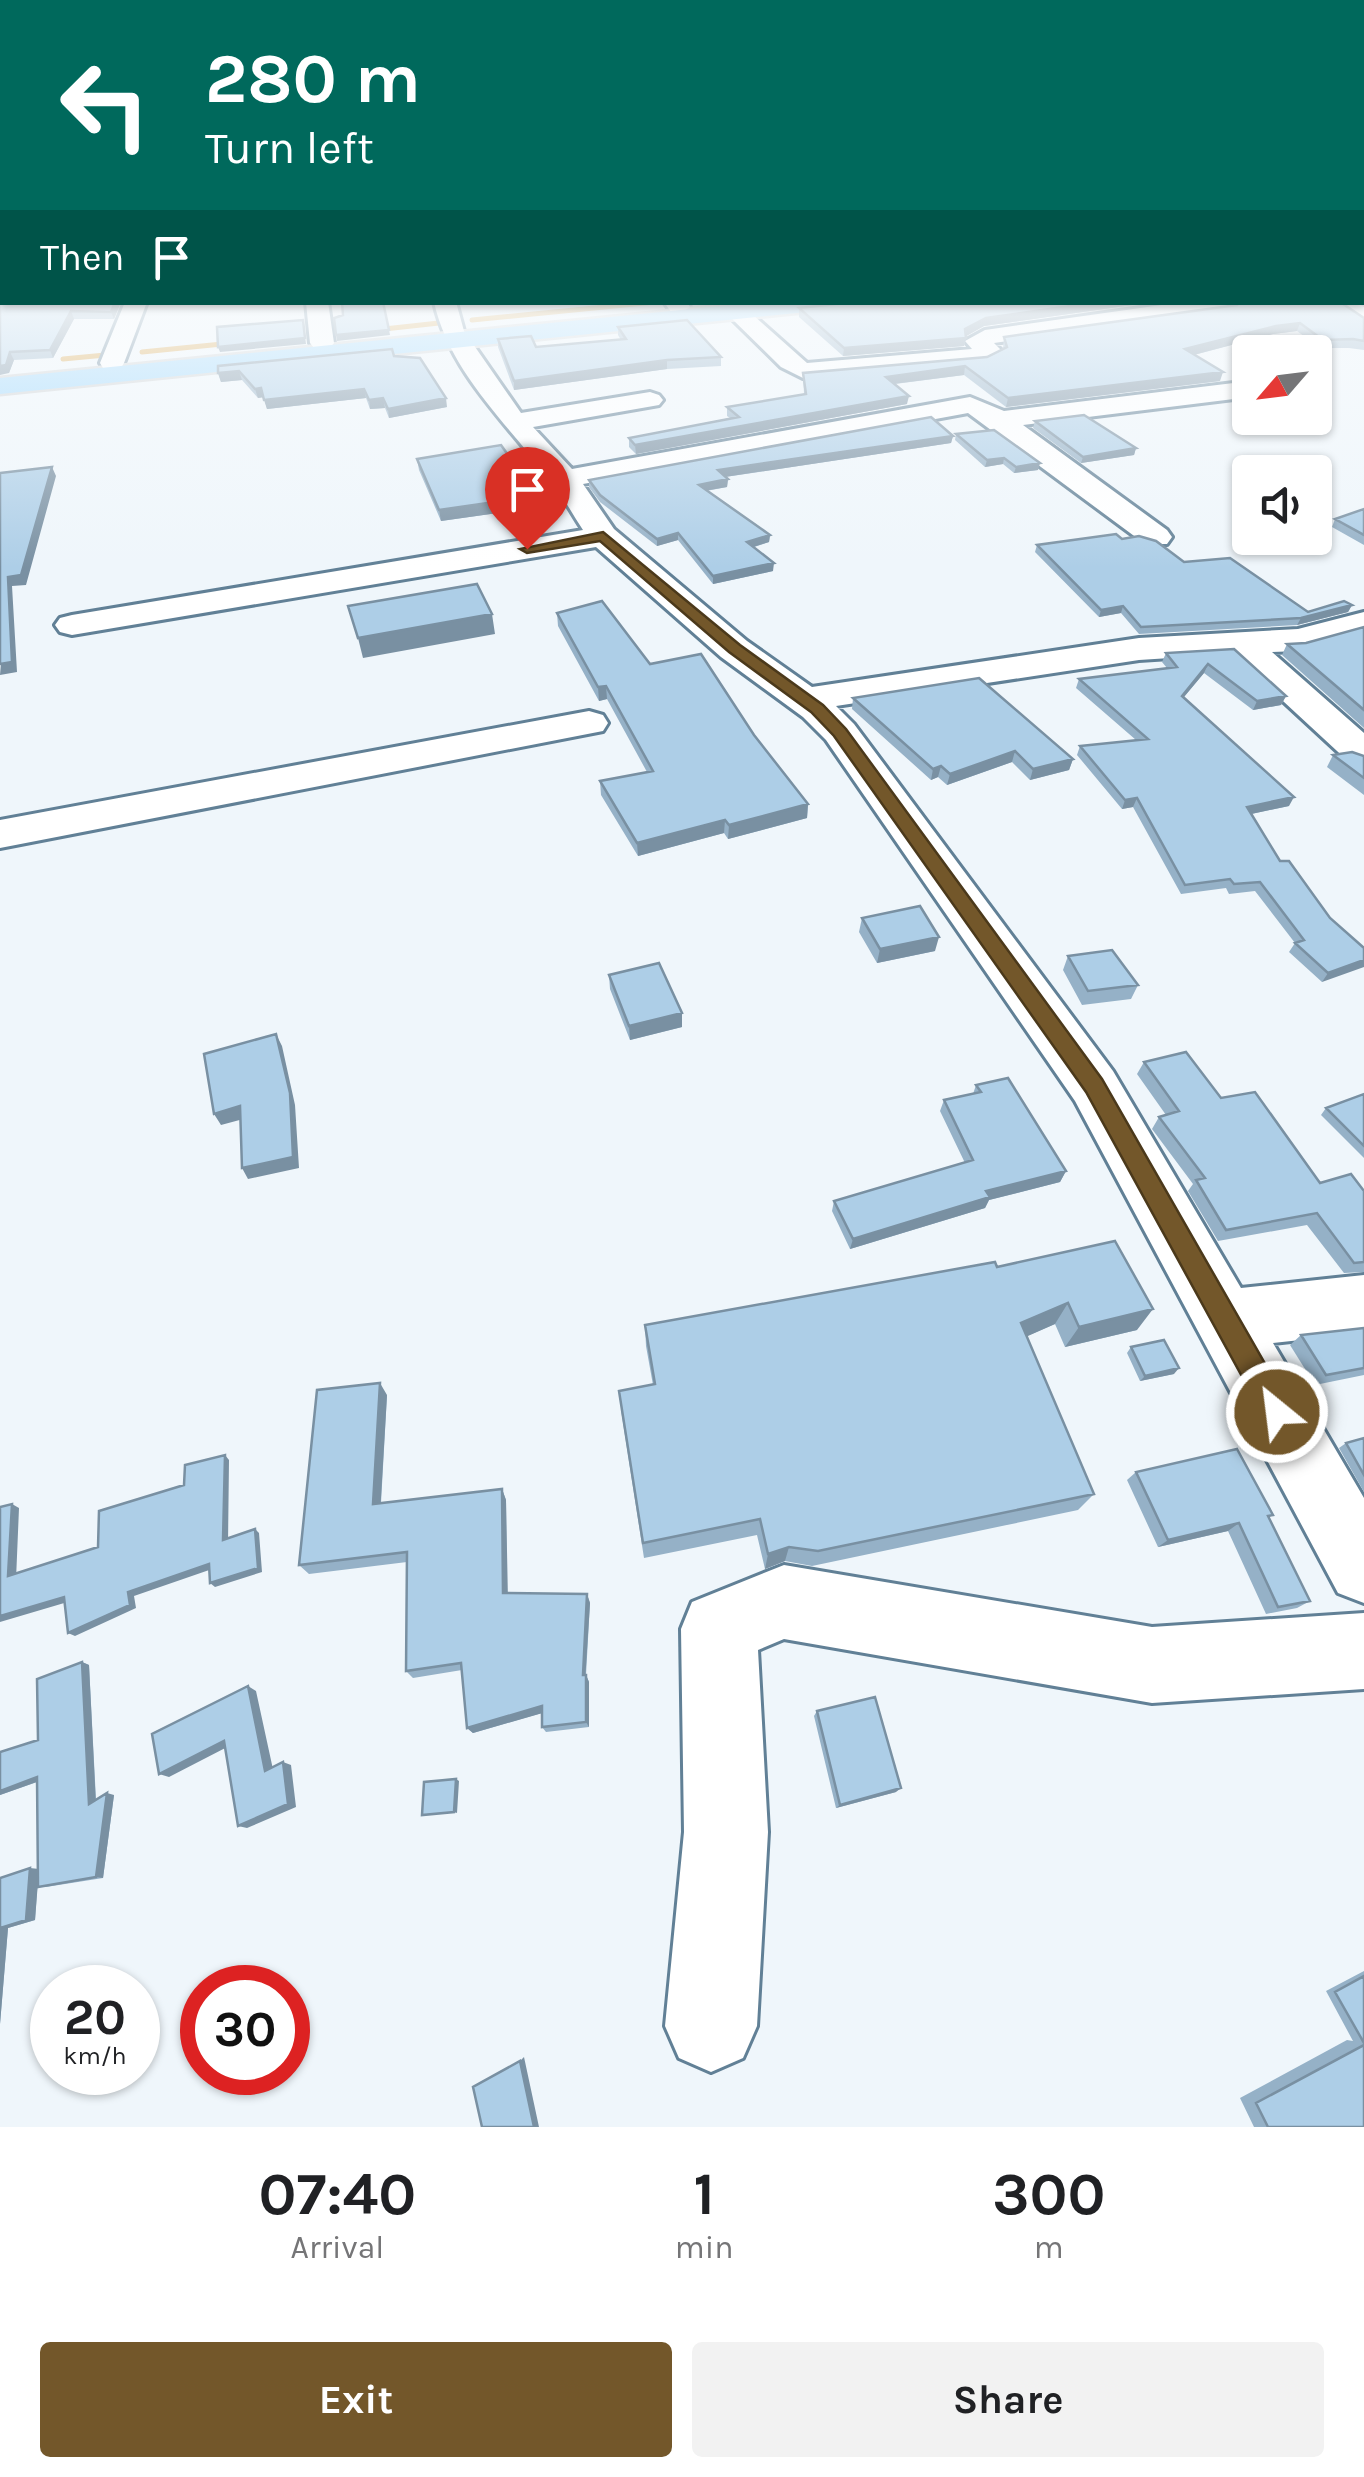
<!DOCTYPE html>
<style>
:root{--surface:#fff;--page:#f2f2f2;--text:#202124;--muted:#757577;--accent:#73572a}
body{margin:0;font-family:Karla,sans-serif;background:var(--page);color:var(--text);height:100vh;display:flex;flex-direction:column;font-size:38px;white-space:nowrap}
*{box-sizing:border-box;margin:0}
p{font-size:32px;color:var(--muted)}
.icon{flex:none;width:55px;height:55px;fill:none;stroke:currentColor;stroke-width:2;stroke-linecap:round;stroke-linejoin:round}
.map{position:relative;height:2127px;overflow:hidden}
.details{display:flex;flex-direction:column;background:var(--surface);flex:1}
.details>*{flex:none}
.guide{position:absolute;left:0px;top:0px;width:1365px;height:305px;box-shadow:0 2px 8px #0004;background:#00695c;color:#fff;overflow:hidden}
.needle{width:65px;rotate:242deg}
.controls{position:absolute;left:1232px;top:335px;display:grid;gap:20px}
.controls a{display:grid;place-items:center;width:100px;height:100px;border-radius:10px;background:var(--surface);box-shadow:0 2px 8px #0004;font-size:50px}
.speed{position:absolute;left:30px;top:1965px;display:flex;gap:20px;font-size:50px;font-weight:700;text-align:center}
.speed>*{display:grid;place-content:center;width:130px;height:130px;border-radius:50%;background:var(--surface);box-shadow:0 2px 8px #0004;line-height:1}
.speed small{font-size:25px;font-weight:400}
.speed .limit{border:15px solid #d22;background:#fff;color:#111}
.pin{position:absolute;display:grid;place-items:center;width:85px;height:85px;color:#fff;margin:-102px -42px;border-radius:50% 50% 50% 0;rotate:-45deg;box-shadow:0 0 10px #0007}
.pin .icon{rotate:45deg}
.me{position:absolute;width:110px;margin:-55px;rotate:331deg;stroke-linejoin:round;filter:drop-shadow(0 0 8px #0008)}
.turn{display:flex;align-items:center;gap:35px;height:210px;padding:0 40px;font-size:45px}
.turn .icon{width:130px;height:130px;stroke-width:2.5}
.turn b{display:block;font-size:70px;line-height:85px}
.then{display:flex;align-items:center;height:95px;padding:0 40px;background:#0003;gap:20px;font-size:38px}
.eta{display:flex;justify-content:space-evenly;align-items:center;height:170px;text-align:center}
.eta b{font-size:60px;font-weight:700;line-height:70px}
.primary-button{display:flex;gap:20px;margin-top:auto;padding:20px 40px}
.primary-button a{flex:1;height:115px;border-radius:10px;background:var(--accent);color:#fff;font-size:40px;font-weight:700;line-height:115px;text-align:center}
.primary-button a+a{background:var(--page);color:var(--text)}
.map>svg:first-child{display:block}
</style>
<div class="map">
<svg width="1364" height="2127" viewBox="0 0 1364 2127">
<rect width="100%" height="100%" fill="#eff6fb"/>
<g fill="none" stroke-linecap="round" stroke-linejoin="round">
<path stroke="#dca446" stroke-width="5" d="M 472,320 L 655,302
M 375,330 L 439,323
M 142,352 L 232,343
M 63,359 L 116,354"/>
<defs>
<path id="minor" d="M 125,302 L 147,302 L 124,363 L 121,368 L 103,368 L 100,363 Z
M 306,302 L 328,302 L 334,343 L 330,348 L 314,348 L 310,343 Z
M 434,302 L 456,302 L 464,331 L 521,413 L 650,392 L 659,395 L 663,400 L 659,405 L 533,427 L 572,469 L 970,397 L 1004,411 L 1250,381 L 1250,397 L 1023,425 L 1167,530 L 1172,537 L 1167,544 L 1145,544 L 968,413 L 583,484 L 614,529 L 747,641 L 812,687 L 1139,638 L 1298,629 L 1364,612 L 1364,633 L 1299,651 L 1272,652 L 1364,733 L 1364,766 L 1350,763 L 1232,654 L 1139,660 L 836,706 L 854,724 L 1113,1071 L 1241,1288 L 1364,1275 L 1364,1333 L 1273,1343 L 1364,1498 L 1364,1603 L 1338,1593 L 1075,1101 L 826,740 L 803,717 L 721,657 L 596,547 L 72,635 L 60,632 L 55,625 L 60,618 L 72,615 L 583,530 C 573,515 564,498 553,484 C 511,427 450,374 434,302 Z
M 664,302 L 687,302 L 690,307 L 679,314 L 671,312 Z
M 1183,302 L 1245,302 L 1234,309 L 994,343 L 1003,352 L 985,362 L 803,378 L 781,367 L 725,312 L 728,307 L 744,307 L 807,363 L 972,349 L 965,341 L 985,330 Z
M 1328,302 L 1356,302 L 1364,307 L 1364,324 Z
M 589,711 L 603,715 L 608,723 L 603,731 L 0,848 L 0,820 Z
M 784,1565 L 1152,1627 L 1364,1613 L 1364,1689 L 1152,1703 L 784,1639 L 758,1650 L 768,1832 L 757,2026 L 743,2058 L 711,2072 L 679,2058 L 665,2026 L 684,1832 L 681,1629 L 692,1602 Z"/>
<path id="major" d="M 761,302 L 847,302 L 836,309 L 0,394 L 0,378 Z"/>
</defs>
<use href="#minor" stroke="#618096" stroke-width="6"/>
<use href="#major" stroke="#ced1d3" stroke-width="5"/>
<use href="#minor" fill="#fff" fill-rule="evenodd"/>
<use href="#major" fill="#9bd6fc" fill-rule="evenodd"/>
</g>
<path fill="#95b1c7" d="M 2,302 L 121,302 L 114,319 L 74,319 L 53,358 L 14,360 L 9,373 Z
M 855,302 L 1153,302 L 984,326 L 966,336 L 964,346 L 843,356 L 799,317 L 799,308 Z
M 1237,305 L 1364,318 L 1364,350 L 1349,348 L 1320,348 L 1297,331 L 1273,334 L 1194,355 L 1220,381 L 1006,407 L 964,375 L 895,384 L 907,404 L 636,454 L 629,447 L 629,438 L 730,418 L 727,416 L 727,407 L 804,394 L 803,373 L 987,357 L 1003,349 L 1004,337 Z
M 618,327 L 721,357 L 721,366 L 667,369 L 514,390 L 498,347 L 498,339 L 536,347 L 621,340 L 618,335 Z
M 394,356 L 447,407 L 389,418 L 385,408 L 370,409 L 366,398 L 267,409 L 264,397 L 258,398 L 242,380 L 221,382 L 218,373 Z
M 1035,421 L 1136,448 L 1134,455 L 1081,463 L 1033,428 Z
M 956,434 L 1038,470 L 1014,473 L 1003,464 L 985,467 L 955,440 Z
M 953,436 L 951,443 L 725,477 L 728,479 L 727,487 L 706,491 L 770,535 L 769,542 L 754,547 L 773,571 L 713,584 L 678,540 L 657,546 L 600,502 L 589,487 L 589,480 Z
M 417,459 L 539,507 L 441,521 L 419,470 Z
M 1364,509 L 1364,545 L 1332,527 L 1335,519 Z
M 1122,539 L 1184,562 L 1308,612 L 1352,605 L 1348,612 L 1297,625 L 1139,634 L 1121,613 L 1099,617 L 1035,552 L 1037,545 Z
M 557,613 L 650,664 L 754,735 L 808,804 L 807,818 L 728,839 L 724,833 L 638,856 L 601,795 L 600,781 L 647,772 L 607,699 L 599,701 L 558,626 Z
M 1364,627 L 1364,728 L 1282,655 L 1287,644 L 1306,643 Z
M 1234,649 L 1286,696 L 1281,705 L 1253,710 L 1204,673 L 1184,697 L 1289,806 L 1251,814 L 1280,861 L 1330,918 L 1364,948 L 1322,982 L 1289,952 L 1295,943 L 1255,891 L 1229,894 L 1226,888 L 1181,894 L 1133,807 L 1122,809 L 1077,755 L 1080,746 L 1136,740 L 1076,688 L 1079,679 L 1167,668 L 1162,662 L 1166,653 Z
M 853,698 L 1073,759 L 1069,770 L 1030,780 L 1012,762 L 947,785 L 938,777 L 931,780 L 852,709 Z
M 1333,755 L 1364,756 L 1364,795 L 1327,767 Z
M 862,918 L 935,951 L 877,963 L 859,932 Z
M 1068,956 L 1138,985 L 1131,999 L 1082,1005 L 1063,970 Z
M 609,975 L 682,1027 L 630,1040 L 610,989 Z
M 1144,1062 L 1221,1098 L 1320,1183 L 1364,1191 L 1364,1272 L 1344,1273 L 1307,1225 L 1218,1241 L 1188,1191 L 1193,1184 L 1152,1129 L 1159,1117 L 1166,1115 L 1137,1074 Z
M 976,1085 L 1066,1171 L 1060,1182 L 989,1200 L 985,1208 L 850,1249 L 832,1211 L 834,1201 L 965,1163 L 940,1111 L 944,1100 L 973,1094 Z
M 1364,1094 L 1364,1158 L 1321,1115 L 1326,1108 Z
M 997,1267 L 1137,1330 L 1065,1347 L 1055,1324 L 1027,1336 L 1094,1494 L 1078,1510 L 812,1566 L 785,1561 L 765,1569 L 757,1535 L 644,1558 L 621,1410 L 653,1385 L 646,1346 L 645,1325 Z
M 1364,1328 L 1364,1375 L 1315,1385 L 1290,1345 L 1301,1335 Z
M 1131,1347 L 1174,1374 L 1140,1381 L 1127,1353 Z
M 387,1395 L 381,1503 L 502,1489 L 506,1500 L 507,1593 L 587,1594 L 590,1603 L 586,1675 L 589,1682 L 589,1727 L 546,1732 L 542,1727 L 542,1713 L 473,1733 L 467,1728 L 462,1670 L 413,1678 L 406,1671 L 407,1562 L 309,1574 L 299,1565 Z
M 1364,1438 L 1364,1492 L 1339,1448 L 1346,1443 Z
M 1136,1472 L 1268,1518 L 1310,1601 L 1297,1608 L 1266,1614 L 1228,1531 L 1158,1547 L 1127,1480 Z
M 82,1662 L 89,1665 L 96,1800 L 114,1795 L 103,1878 L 46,1887 L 38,1887 L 38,1878 L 35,1920 L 8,1928 L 0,2024 L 0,1878 L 38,1869 L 37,1782 L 0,1795 L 0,1752 L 38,1740 Z
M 817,1711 L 896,1792 L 836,1808 L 814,1716 Z
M 1364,1971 L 1364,2127 L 1254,2127 L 1240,2098 L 1347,2040 L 1353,2041 L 1326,1991 Z"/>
<path fill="#7990a2" d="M 115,302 L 121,302 L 114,319 L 111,312 Z
M 1098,302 L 1153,302 L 984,326 L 963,338 L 965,329 L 986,318 Z
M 71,311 L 74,319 L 53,358 L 50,350 Z
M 303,320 L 306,344 L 220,352 L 218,347 Z
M 1300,323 L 1297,331 L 1273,334 L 1182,358 L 1185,349 L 1276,326 Z
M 389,330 L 390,335 L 337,341 L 336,335 Z
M 966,338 L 964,346 L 843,356 L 844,348 Z
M 10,352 L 14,360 L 9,373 L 0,375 L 0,366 Z
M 667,360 L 667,369 L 514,390 L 514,381 Z
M 965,366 L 964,375 L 885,385 L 886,377 Z
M 239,371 L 242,380 L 221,382 L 218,373 Z
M 1223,372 L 1220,381 L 1006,407 L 1008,398 Z
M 261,388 L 264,397 L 258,398 L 255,389 Z
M 364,389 L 366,398 L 267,409 L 264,400 Z
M 909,396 L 907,404 L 636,454 L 635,445 Z
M 383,398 L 385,408 L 370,409 L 369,400 Z
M 446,398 L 447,407 L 389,418 L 388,409 Z
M 953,436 L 951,443 L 718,478 L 718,470 Z
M 1136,448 L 1134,455 L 1081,463 L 1083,457 Z
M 1004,458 L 1003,464 L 985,467 L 987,460 Z
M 1040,463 L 1038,470 L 1014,473 L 1016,467 Z
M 52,467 L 56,476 L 26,585 L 12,586 L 17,672 L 0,675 L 8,577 Z
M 728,479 L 727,487 L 698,492 L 699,485 Z
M 537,496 L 539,507 L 441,521 L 439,510 Z
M 678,533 L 678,540 L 657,546 L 657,539 Z
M 770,535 L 769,542 L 747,549 L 747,542 Z
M 774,563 L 773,571 L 713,584 L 713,576 Z
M 1352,605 L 1348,612 L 1297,625 L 1301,618 Z
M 1123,606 L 1121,613 L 1099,617 L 1101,610 Z
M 492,614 L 495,634 L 363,658 L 358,638 Z
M 1208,664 L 1204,673 L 1178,704 L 1182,696 Z
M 606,686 L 607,699 L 599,701 L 598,687 Z
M 1286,696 L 1281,705 L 1253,710 L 1257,701 Z
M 1015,751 L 1012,762 L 947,785 L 950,774 Z
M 1073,759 L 1069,770 L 1030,780 L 1033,769 Z
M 941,766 L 938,777 L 931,780 L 933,769 Z
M 1294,797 L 1289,806 L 1242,816 L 1247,807 Z
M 1137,798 L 1133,807 L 1122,809 L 1125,800 Z
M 808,804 L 807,818 L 728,839 L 729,825 Z
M 725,820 L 724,833 L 638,856 L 637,843 Z
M 939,937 L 935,951 L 877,963 L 880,949 Z
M 1364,960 L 1364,967 L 1322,982 L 1328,973 Z
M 682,1013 L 682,1027 L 630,1040 L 629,1026 Z
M 276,1034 L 282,1046 L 295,1105 L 299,1168 L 248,1179 L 242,1168 Z
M 240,1106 L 247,1118 L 221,1125 L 214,1114 Z
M 1066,1171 L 1060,1182 L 989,1200 L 985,1208 L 850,1249 L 853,1239 L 986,1191 Z
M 1068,1303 L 1055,1324 L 1010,1344 L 1021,1323 Z
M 1153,1309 L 1137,1330 L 1065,1347 L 1079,1327 Z
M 1179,1368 L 1174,1374 L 1140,1381 L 1145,1376 Z
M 380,1383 L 387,1395 L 380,1514 L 373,1504 Z
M 225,1455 L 229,1460 L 228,1544 L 223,1540 Z
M 502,1489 L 506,1500 L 508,1601 L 503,1593 Z
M 12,1504 L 19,1508 L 16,1580 L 8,1576 Z
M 1239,1523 L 1228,1531 L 1158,1547 L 1168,1540 Z
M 255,1529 L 259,1533 L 262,1572 L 215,1587 L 210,1583 Z
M 789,1547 L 785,1561 L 765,1569 L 768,1554 Z
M 209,1564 L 215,1568 L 134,1596 L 136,1608 L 75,1636 L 68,1633 L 128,1592 Z
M 587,1594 L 590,1603 L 585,1682 L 583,1675 Z
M 64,1597 L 71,1601 L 0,1622 L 0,1616 Z
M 82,1662 L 89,1665 L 96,1806 L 89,1804 Z
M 586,1675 L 589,1682 L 589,1727 L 586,1722 Z
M 248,1686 L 256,1691 L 274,1774 L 265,1771 Z
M 542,1706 L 546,1712 L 473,1733 L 467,1728 Z
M 224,1741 L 233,1744 L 169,1777 L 159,1774 Z
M 283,1762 L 291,1765 L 296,1807 L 247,1828 L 238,1826 Z
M 37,1777 L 45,1779 L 0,1795 L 0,1791 Z
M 456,1779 L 459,1781 L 457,1813 L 454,1812 Z
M 901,1788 L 896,1792 L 836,1808 L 840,1805 Z
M 107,1793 L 114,1795 L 103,1878 L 96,1877 Z
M 30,1868 L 39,1869 L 35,1920 L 8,1928 L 0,2024 L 0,1928 Z
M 524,2057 L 539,2127 L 534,2127 L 520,2061 Z"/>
<path fill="#adcee7" stroke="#7990a2" stroke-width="2.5" d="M 2,270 L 2,302 L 115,302 L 111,312 L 71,311 L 50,350 L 10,352 L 6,365 L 0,366 L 0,272 L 2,272 Z
M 1362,270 L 1364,270 L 1364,293 L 1362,292 Z
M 342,302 L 383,302 L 389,330 L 336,335 L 334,318 L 343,315 Z
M 855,302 L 1098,302 L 986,318 L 965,329 L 966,338 L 844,348 L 799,308 Z
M 1240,302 L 1340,302 L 1364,318 L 1364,341 L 1353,339 L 1323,340 L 1300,323 L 1276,326 L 1185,349 L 1223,372 L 1008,398 L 965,366 L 886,377 L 909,396 L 635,445 L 629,438 L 739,417 L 727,407 L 806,394 L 803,373 L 987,357 L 1007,347 L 1004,337 L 1237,305 Z
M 303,320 L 305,338 L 218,347 L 217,327 Z
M 687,320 L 721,357 L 667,360 L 514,381 L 498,339 L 531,336 L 536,347 L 626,339 L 618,327 Z
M 392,349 L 394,356 L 420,358 L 446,398 L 388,409 L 383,398 L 369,400 L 364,389 L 264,400 L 261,388 L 255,389 L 239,371 L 218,373 L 218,366 Z
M 1084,415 L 1136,448 L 1083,457 L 1035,421 Z
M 931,417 L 953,436 L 718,470 L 728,479 L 699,485 L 770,535 L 747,542 L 774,563 L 713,576 L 678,533 L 657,539 L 600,495 L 589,480 Z
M 994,430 L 1040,463 L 1016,467 L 1004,458 L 987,460 L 956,434 Z
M 501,445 L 537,496 L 439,510 L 417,459 Z
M 52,467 L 21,575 L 8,577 L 12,662 L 0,664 L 0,473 Z
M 1364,509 L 1364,535 L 1335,519 Z
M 1116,534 L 1122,539 L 1139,536 L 1156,541 L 1184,562 L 1230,558 L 1308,612 L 1344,601 L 1352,605 L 1301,618 L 1141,627 L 1123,606 L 1101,610 L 1037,545 Z
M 477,584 L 492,614 L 358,638 L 348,606 Z
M 602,601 L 650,664 L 701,654 L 754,735 L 808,804 L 729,825 L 725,820 L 637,843 L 600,781 L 653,771 L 606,686 L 598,687 L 557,613 Z
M 1364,627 L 1364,710 L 1287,644 L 1306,643 Z
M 1234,649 L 1286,696 L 1257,701 L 1208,664 L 1182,696 L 1294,797 L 1247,807 L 1280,861 L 1289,861 L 1330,918 L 1364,948 L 1364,960 L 1328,973 L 1295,943 L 1304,940 L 1260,882 L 1234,884 L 1230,879 L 1185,885 L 1137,798 L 1125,800 L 1080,746 L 1148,739 L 1079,679 L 1177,667 L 1166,653 Z
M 979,678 L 1073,759 L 1033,769 L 1015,751 L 950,774 L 941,766 L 933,769 L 853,698 Z
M 1352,752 L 1364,756 L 1364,778 L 1333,755 Z
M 920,906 L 939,937 L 880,949 L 862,918 Z
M 1112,950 L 1138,985 L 1088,991 L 1068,956 Z
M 659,963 L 682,1013 L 629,1026 L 609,975 Z
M 276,1034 L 290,1093 L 293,1157 L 242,1168 L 240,1106 L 214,1114 L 204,1054 Z
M 1186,1052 L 1221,1098 L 1255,1092 L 1320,1183 L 1351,1174 L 1364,1191 L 1364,1262 L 1354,1263 L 1317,1213 L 1226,1230 L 1196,1180 L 1205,1178 L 1159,1117 L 1179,1111 L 1144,1062 Z
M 1008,1078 L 1066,1171 L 986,1191 L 990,1197 L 853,1239 L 834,1201 L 973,1160 L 944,1100 L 981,1092 L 976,1085 Z
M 1364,1094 L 1364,1146 L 1326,1108 Z
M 1115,1241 L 1153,1309 L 1079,1327 L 1068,1303 L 1021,1323 L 1094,1494 L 818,1551 L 789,1547 L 768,1554 L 760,1519 L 643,1543 L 619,1391 L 655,1384 L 645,1325 L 995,1262 L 997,1267 Z
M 1364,1328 L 1364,1368 L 1326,1375 L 1301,1335 Z
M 1164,1340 L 1179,1368 L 1145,1376 L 1131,1347 Z
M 380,1383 L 373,1504 L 502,1489 L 503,1593 L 587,1594 L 583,1675 L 586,1675 L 586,1722 L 542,1727 L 542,1706 L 467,1728 L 461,1663 L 406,1671 L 407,1552 L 299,1565 L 317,1390 Z
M 1364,1438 L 1364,1475 L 1346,1443 Z
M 1237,1449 L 1273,1515 L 1268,1516 L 1310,1601 L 1278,1607 L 1239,1523 L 1168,1540 L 1136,1472 Z
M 225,1455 L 223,1540 L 255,1529 L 258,1568 L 210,1583 L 209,1564 L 128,1592 L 130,1605 L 68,1633 L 64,1597 L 0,1616 L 0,1507 L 12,1504 L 8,1576 L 98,1547 L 99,1511 L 184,1485 L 185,1465 Z
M 82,1662 L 89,1804 L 107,1793 L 96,1877 L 38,1887 L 37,1777 L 0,1791 L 0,1752 L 38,1740 L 37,1679 Z
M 248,1686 L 265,1771 L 283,1762 L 288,1804 L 238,1826 L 224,1741 L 159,1774 L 152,1734 Z
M 875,1697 L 901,1788 L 840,1805 L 817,1711 Z
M 456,1779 L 454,1812 L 422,1815 L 424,1782 Z
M 30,1868 L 26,1920 L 0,1928 L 0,1878 Z
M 1364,1976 L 1364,2043 L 1335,1992 Z
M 1364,2045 L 1364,2127 L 1268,2127 L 1256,2103 Z
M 520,2061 L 534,2127 L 482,2127 L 473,2087 Z"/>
<linearGradient id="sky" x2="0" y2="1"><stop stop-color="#a3aea7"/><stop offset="0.48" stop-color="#f8fbfd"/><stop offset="1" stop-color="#f8fbfd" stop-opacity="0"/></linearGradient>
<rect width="1364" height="568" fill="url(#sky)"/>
<path fill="#73572a" stroke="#4b391b" stroke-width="2.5" d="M 603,532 L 740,645 L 823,705 L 846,729 L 1102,1079 L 1287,1402 L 1291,1412 L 1287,1422 L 1277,1426 L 1267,1422 L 1086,1092 L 834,736 L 811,712 L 729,652 L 600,541 L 527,553 L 520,549 Z"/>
</svg>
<div class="controls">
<a><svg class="needle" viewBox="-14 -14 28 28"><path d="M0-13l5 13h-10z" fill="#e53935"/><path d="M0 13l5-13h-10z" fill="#757577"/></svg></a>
<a><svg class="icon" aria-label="sound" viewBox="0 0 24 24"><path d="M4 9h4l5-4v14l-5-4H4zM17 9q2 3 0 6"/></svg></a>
</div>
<div class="speed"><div>20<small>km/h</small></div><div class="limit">30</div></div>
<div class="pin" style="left:527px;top:549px;background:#d93025"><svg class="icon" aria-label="arrive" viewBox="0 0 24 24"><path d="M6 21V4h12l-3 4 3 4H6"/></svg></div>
<svg class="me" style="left:1277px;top:1412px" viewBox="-20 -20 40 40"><circle r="17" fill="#73572a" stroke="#fff" stroke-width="3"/><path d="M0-11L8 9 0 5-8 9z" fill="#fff"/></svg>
<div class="guide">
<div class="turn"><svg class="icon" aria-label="left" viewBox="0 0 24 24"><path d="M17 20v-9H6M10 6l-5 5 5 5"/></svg><div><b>280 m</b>Turn left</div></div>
<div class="then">Then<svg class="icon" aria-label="arrive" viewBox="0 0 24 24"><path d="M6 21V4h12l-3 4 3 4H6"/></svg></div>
</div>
</div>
<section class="details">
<div class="eta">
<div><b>07:40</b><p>Arrival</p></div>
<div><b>1</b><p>min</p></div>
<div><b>300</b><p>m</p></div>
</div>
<div class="primary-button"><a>Exit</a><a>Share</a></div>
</section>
